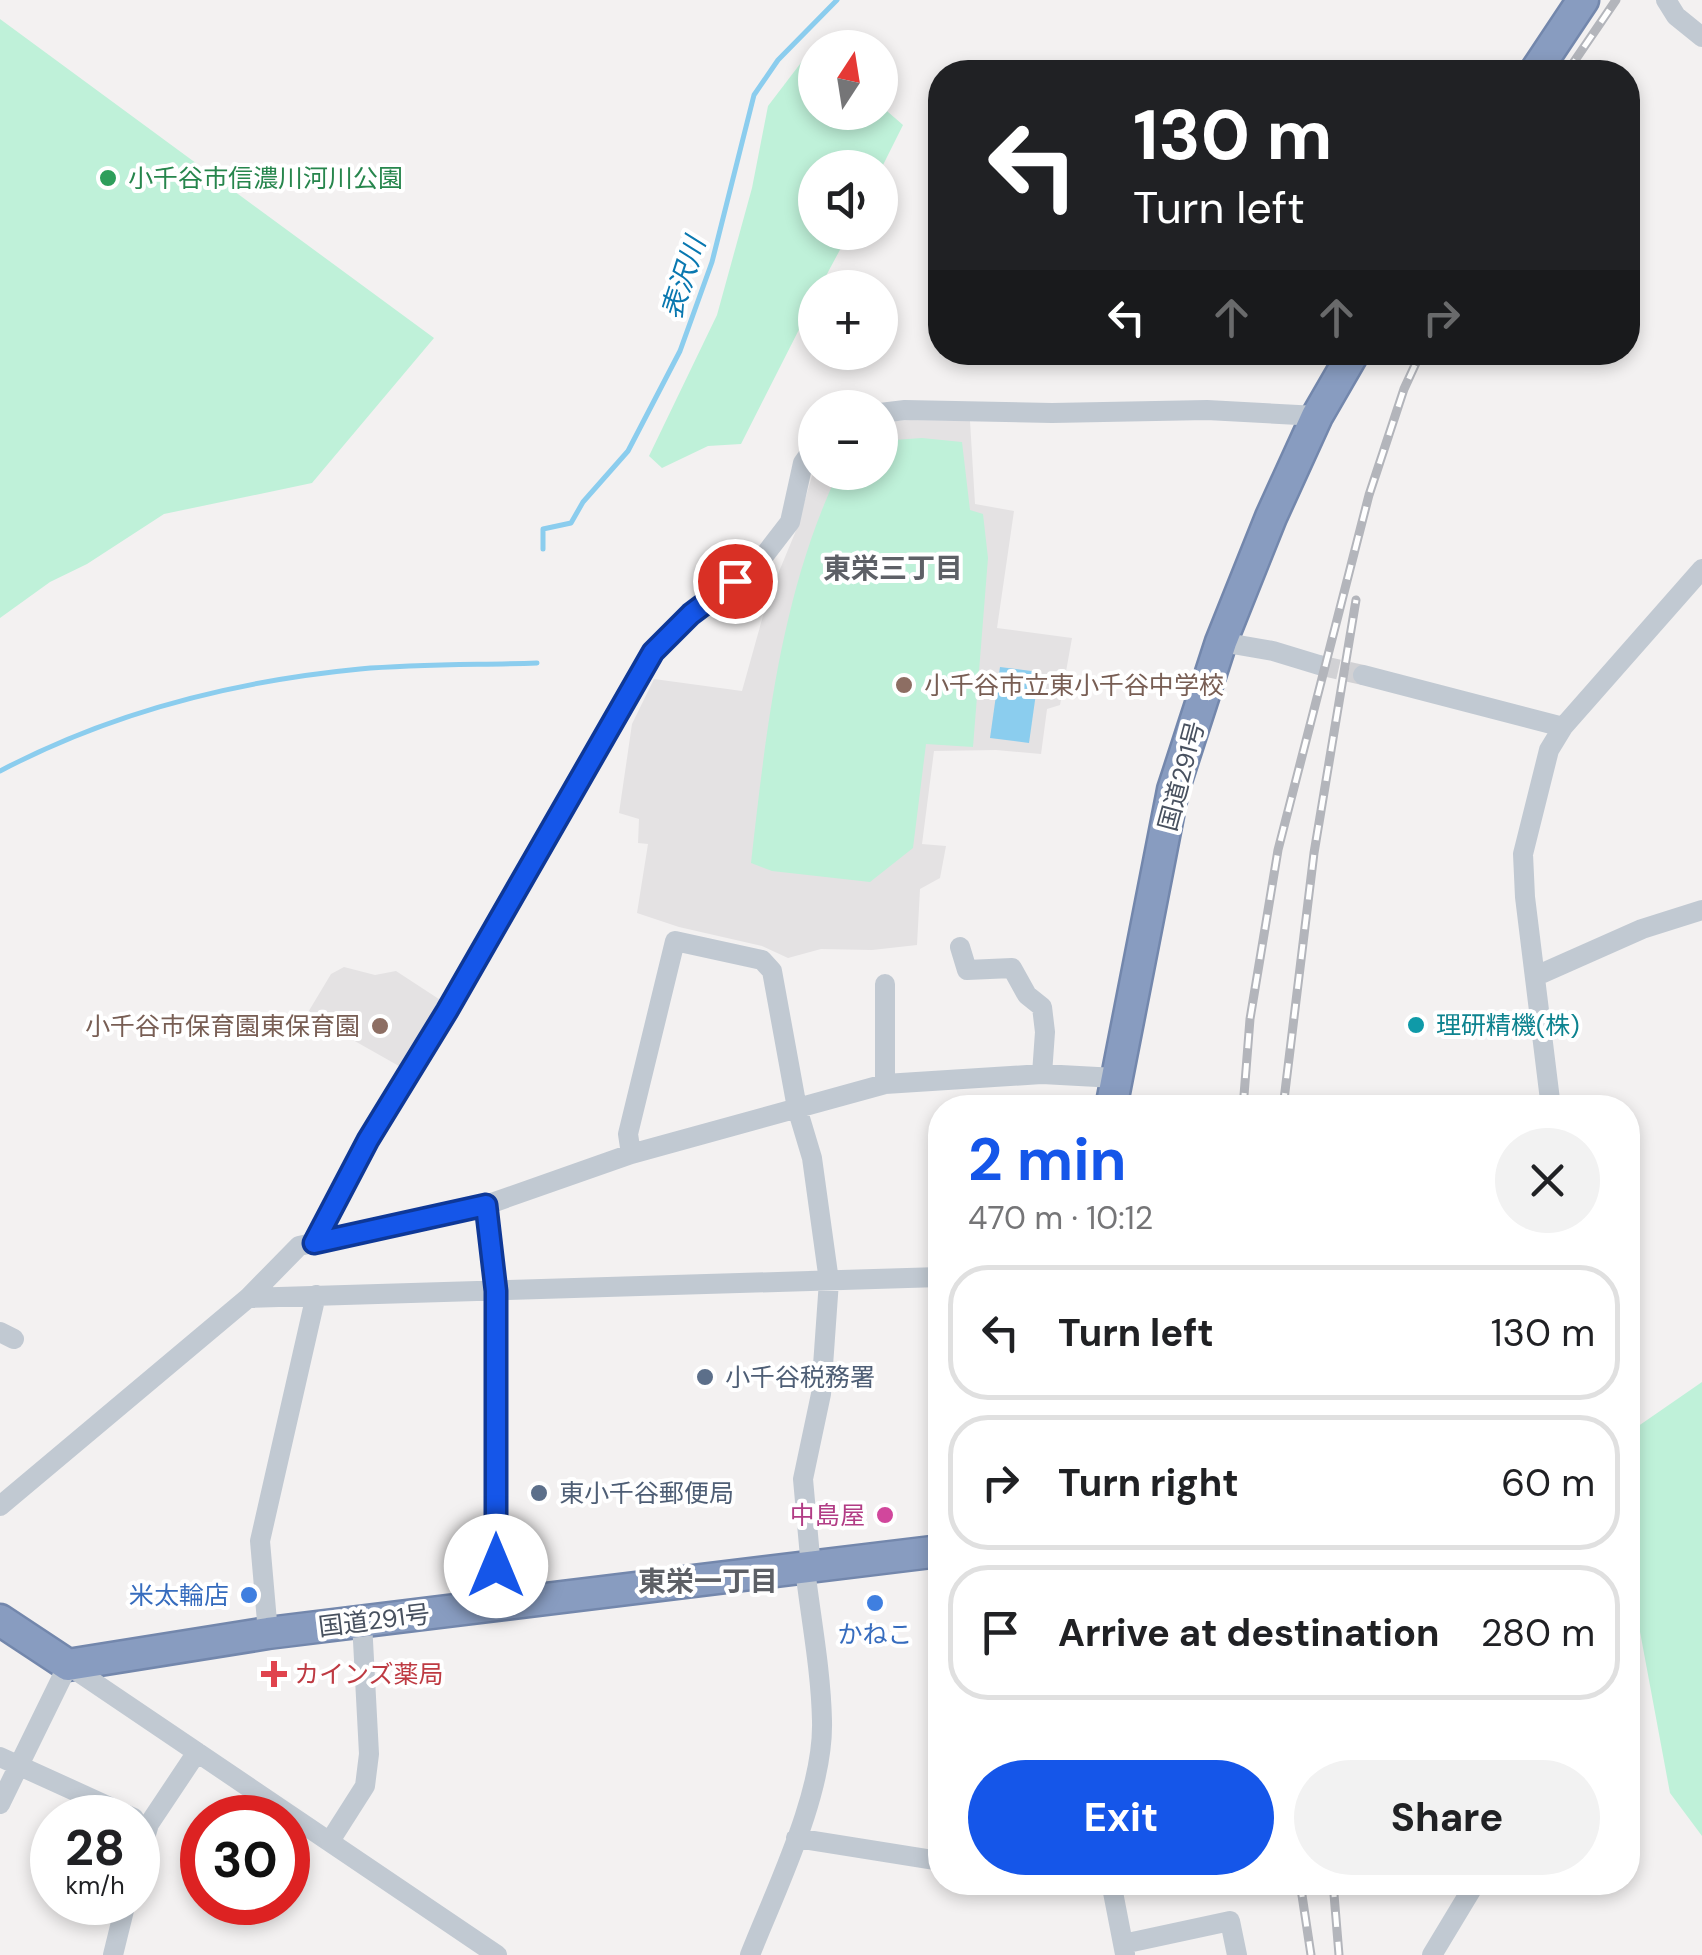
<!DOCTYPE html>
<meta charset="utf-8">
<style>
:root{--surface:#fff;--page:#f2f2f2;--text:#202124;--muted:#757577;--line:#e0e0e0;--accent:#1556e9}
body{margin:0;font-family:"DM Sans","Noto Sans JP",sans-serif;background:var(--page);color:var(--text);height:100vh;display:flex;flex-direction:column;font-size:38px;white-space:nowrap}
*{box-sizing:border-box;margin:0}
p{font-size:32px;color:var(--muted)}
.icon{flex:none;width:55px;height:55px;fill:none;stroke:currentColor;stroke-width:2;stroke-linecap:round;stroke-linejoin:round}
.map{position:relative;flex:1;overflow:hidden}
.side{position:absolute;left:928px;top:1095px;width:712px;height:800px;display:flex;flex-direction:column;background:var(--surface);border-radius:40px;box-shadow:0 5px 15px #0003}
.side>*{flex:none}
.top-card{position:absolute;left:928px;top:60px;width:712px;height:305px;border-radius:40px;box-shadow:0 5px 15px #0003;background:#202124;color:#fff;overflow:hidden}
.needle{width:65px;rotate:12deg}
.buttons{position:absolute;left:798px;top:30px;display:grid;gap:20px}
.buttons a{display:grid;place-items:center;width:100px;height:100px;border-radius:50%;background:var(--surface);box-shadow:0 5px 15px #0003;font-size:50px}
.speed{position:absolute;left:30px;top:1795px;display:flex;gap:20px;font-size:50px;font-weight:700;text-align:center}
.speed>*{display:grid;place-content:center;width:130px;height:130px;border-radius:50%;background:var(--surface);box-shadow:0 5px 15px #0003;line-height:1}
.speed small{font-size:25px;font-weight:400}
.speed .limit{border:15px solid #d22;background:#fff;color:#111}
.pin{position:absolute;display:grid;place-items:center;width:85px;height:85px;color:#fff;margin:-42px;border:5px solid #fff;border-radius:50%;box-shadow:0 2px 10px #0007}
.me{position:absolute;width:110px;margin:-55px;rotate:0deg;stroke-linejoin:round;filter:drop-shadow(0 0 8px #0008)}
.turn{display:flex;align-items:center;gap:35px;height:210px;padding:0 40px;font-size:45px}
.turn .icon{width:130px;height:130px;stroke-width:2.5}
.turn b{display:block;font-size:70px;line-height:85px}
.lanes{display:flex;align-items:center;height:95px;padding:0 40px;background:#0003;justify-content:center;gap:50px;direction:ltr}
.lanes .off{opacity:.35}
.round{display:grid;place-items:center;flex:none;width:105px;height:105px;border-radius:52px;background:var(--page)}
.overview{display:flex;align-items:center;justify-content:space-between;height:170px;padding:0 40px}
h1{font-size:60px;font-weight:700;line-height:75px;color:var(--accent)}
.cta{display:flex;gap:20px;margin-top:auto;padding:20px 40px}
.cta a{flex:1;height:115px;border-radius:60px;background:var(--accent);color:#fff;font-size:40px;font-weight:700;line-height:115px;text-align:center}
.cta a+a{background:var(--page);color:var(--text)}
ul{padding:0;list-style:none}
li{display:flex;align-items:center;gap:30px;height:135px;margin:0 20px 15px;padding:0 20px;border:5px solid var(--line);border-radius:40px}
li div{flex:1}
li b{display:block;font-size:38px}
li em{font-style:normal}
.map>svg:first-child{display:block}
</style>
<div class="map">
<svg width="1702" height="1955" viewBox="0 0 1702 1955">
<rect width="100%" height="100%" fill="#f3f1f1"/>
<path fill="#e4e2e3" d="M 911,420 L 970,421 L 975,504 L 1014,511 L 997,628 L 1072,638 L 1060,705 L 1047,709 L 1041,754 L 996,750 L 934,751 L 922,844 L 946,846 L 940,878 L 920,889 L 917,945 L 872,950 L 821,949 L 788,958 L 762,946 L 679,927 L 637,913 L 648,844 L 638,843 L 639,819 L 619,813 L 632,724 L 654,679 L 742,691 L 768,598 L 795,533 L 815,466 L 815,472 L 880,472 L 880,422 Z
M 344,967 L 375,975 L 396,971 L 448,1005 L 406,1070 L 307,1014 L 331,974 Z"/>
<path fill="#bff1d9" d="M 0,19 L 434,338 L 312,483 L 164,514 L 87,564 L 50,582 L 0,618 Z
M 813,47 L 815,112 L 880,112 L 880,105 L 903,125 L 880,171 L 880,168 L 815,168 L 815,232 L 849,233 L 820,287 L 815,288 L 815,298 L 741,444 L 708,446 L 662,468 L 649,456 L 717,315 L 752,188 L 768,106 Z
M 922,438 L 962,442 L 970,510 L 983,514 L 988,558 L 973,747 L 926,744 L 913,848 L 870,882 L 772,871 L 751,863 C 766,731 781,593 838,473 L 880,472 L 880,441 Z
M 1702,1382 L 1702,1836 L 1670,1793 L 1630,1578 L 1634,1429 Z"/>
<path fill="#8bcdee" d="M 1000,667 L 1039,672 L 1029,743 L 990,738 Z"/>
<g fill="none" stroke-linecap="round" stroke-linejoin="round">
<path stroke="#8bcdee" stroke-width="5" d="M 543,549 L 543,529 L 571,523 L 583,502 L 628,451 L 680,351 L 712,262 L 754,95 L 778,60 L 837,0
M 0,771 C 112,712 235,681 360,669 C 419,664 478,665 537,663"/>
<path stroke="#d1d1d4" stroke-width="20" stroke-dasharray="20 10" stroke-linecap="butt" d="M 1319,665 L 1363,675"/>
<defs>
<path id="highway" d="M 1535,72 L 1583,0
M 1111,1108 L 1173,790 L 1221,642 L 1271,517 L 1317,416 L 1354,352
M 0,1620 L 68,1665 L 268,1633 L 940,1551"/>
</defs>
<use href="#highway" stroke="#7387ac" stroke-width="35"/>
<path stroke="#c1c9d2" stroke-width="20" d="M 1666,0 L 1676,16 L 1702,37
M 880,413 L 905,410 L 1052,413 L 1207,410 L 1317,416
M 1221,642 L 1273,651 L 1319,665
M 1363,675 L 1563,727
M 960,947 L 967,970 L 1012,968 L 1027,995 L 1042,1007 L 1045,1032 L 1042,1074
M 1536,976 L 1642,929 L 1702,910
M 885,984 L 885,1084
M 1551,1108 L 1525,897 L 1523,854 L 1549,750 L 1563,727 L 1702,569
M 631,1154 L 628,1134 L 675,941 L 762,960 L 772,971 L 797,1108 L 812,1158 L 829,1281 L 821,1394 L 803,1479 L 811,1568
M 486,1205 L 496,1291 L 496,1605
M 314,1243 L 368,1141 L 447,1011 L 653,652 L 691,614 L 757,565 L 790,522 L 803,463 L 815,446
M 248,1298 L 940,1277
M 0,1332 L 14,1339
M 0,1506 L 248,1298 L 299,1246 L 486,1205 L 631,1154 L 885,1084 L 1042,1074 L 1116,1078
M 268,1633 L 260,1541 L 316,1295
M 0,1757 L 134,1818
M 0,1804 L 68,1665 L 497,1955
M 796,1838 L 940,1861
M 330,1841 L 365,1786 L 369,1754 L 362,1622
M 138,1862 L 149,1824 L 197,1752
M 1111,1882 L 1125,1954
M 1123,1944 L 1230,1921 L 1237,1955
M 113,1955 L 126,1902
M 750,1955 C 776,1889 824,1793 822,1721 C 821,1671 811,1619 805,1569
M 1432,1955 L 1476,1882"/>
<use href="#highway" stroke="#889cc0" stroke-width="30"/>
<defs>
<path id="rail" d="M 1567,72 L 1616,0
M 1243,1108 L 1250,1019 L 1278,850 L 1369,495 L 1404,389 L 1421,352
M 1283,1108 L 1314,853 L 1356,600
M 1300,1882 L 1311,1955
M 1333,1882 L 1339,1955"/>
</defs>
<use href="#rail" stroke="#b3b5bb" stroke-width="9"/>
<use href="#rail" stroke="#fff" stroke-width="5" stroke-dasharray="15" stroke-linecap="butt"/>
</g>
<g fill="none" stroke-linecap="round" stroke-linejoin="round">
<defs>
<path id="route" d="M 496,1566 L 496,1291 L 486,1205 L 314,1243 L 368,1140 L 447,1011 L 653,652 L 691,614 L 735,581"/>
</defs>
<use href="#route" stroke="#0e3897" stroke-width="25"/>
<use href="#route" stroke="#1556e9" stroke-width="18"/>
</g>
<circle fill="#2e9e5b" stroke="#fff" stroke-width="4" cx="108" cy="178" r="10"/>
<g fill="#8d6e63" stroke="#fff" stroke-width="4">
<circle cx="904" cy="685" r="10"/>
<circle cx="380" cy="1026" r="10"/>
</g>
<circle fill="#0f9aa8" stroke="#fff" stroke-width="4" cx="1416" cy="1025" r="10"/>
<g fill="#5c6f8a" stroke="#fff" stroke-width="4">
<circle cx="705" cy="1377" r="10"/>
<circle cx="539" cy="1493" r="10"/>
</g>
<circle fill="#d1479c" stroke="#fff" stroke-width="4" cx="885" cy="1515" r="10"/>
<g fill="#3f7fe0" stroke="#fff" stroke-width="4">
<circle cx="249" cy="1595" r="10"/>
<circle cx="875" cy="1603" r="10"/>
</g>
<path fill="#e0444e" stroke="#fff" stroke-width="4" d="M269 1659h10v10h10v10h-10v10h-10v-10h-10v-10h10z"/>
<g text-anchor="middle" stroke-width="8" stroke-linejoin="round" paint-order="stroke">
<g font-size="25" fill="#27864d" stroke="#fff" text-anchor="start">
<text x="128" y="187">小千谷市信濃川河川公園</text>
</g>
<g font-size="25" fill="#785e54" stroke="#fff" text-anchor="start">
<text x="924" y="694">小千谷市立東小千谷中学校</text>
<text x="360" y="1035" text-anchor="end">小千谷市保育園東保育園</text>
</g>
<g font-size="25" fill="#48515f" stroke="#fff">
<text transform="translate(1181 776) rotate(-75)" y="9">国道291号</text>
<text transform="translate(374 1620) rotate(-7)" y="9">国道291号</text>
</g>
<g font-size="25" fill="#0d838f" stroke="#fff" text-anchor="start">
<text x="1436" y="1034">理研精機(株)</text>
</g>
<g font-size="25" fill="#4e5e75" stroke="#fff" text-anchor="start">
<text x="725" y="1386">小千谷税務署</text>
<text x="559" y="1502">東小千谷郵便局</text>
</g>
<g font-size="25" fill="#b23c85" stroke="#fff" text-anchor="end">
<text x="865" y="1524">中島屋</text>
</g>
<g font-size="25" fill="#366cbe" stroke="#fff" text-anchor="end">
<text x="229" y="1604">米太輪店</text>
<text x="875" y="1643" text-anchor="middle">かねこ</text>
</g>
<g font-size="25" fill="#be3a42" stroke="#fff" text-anchor="start">
<text x="294" y="1683">カインズ薬局</text>
</g>
<g font-size="28" font-style="italic" fill="#0978b0" stroke="#fff">
<text transform="translate(683 278) rotate(-72)" y="10">表沢川</text>
</g>
<g font-size="28" font-weight="bold" fill="#5d6066" stroke="#fff">
<text x="893" y="578">東栄三丁目</text>
<text x="708" y="1591">東栄一丁目</text>
</g>
</g>
</svg>
<div class="buttons">
<a><svg class="needle" viewBox="-14 -14 28 28"><path d="M0-13l5 13h-10z" fill="#e53935"/><path d="M0 13l5-13h-10z" fill="#757577"/></svg></a>
<a><svg class="icon" aria-label="sound" viewBox="0 0 24 24"><path d="M4 9h4l5-4v14l-5-4H4zM17 9q2 3 0 6"/></svg></a>
<a>+</a>
<a>−</a>
</div>
<div class="speed"><div>28<small>km/h</small></div><div class="limit">30</div></div>
<div class="pin" style="left:735px;top:581px;background:#d93025"><svg class="icon" aria-label="arrive" viewBox="0 0 24 24"><path d="M6 21V4h12l-3 4 3 4H6"/></svg></div>
<svg class="me" style="left:496px;top:1566px" viewBox="-20 -20 40 40"><circle r="19" fill="#fff"/><path d="M0-13L10 11 0 6-10 11z" fill="#1556e9"/></svg>
<div class="top-card">
<div class="turn"><svg class="icon" aria-label="left" viewBox="0 0 24 24"><path d="M17 20v-9H6M10 6l-5 5 5 5"/></svg><div><b>130 m</b>Turn left</div></div>
<div class="lanes"><svg class="icon" aria-label="left" viewBox="0 0 24 24"><path d="M17 20v-9H6M10 6l-5 5 5 5"/></svg><svg class="icon off" aria-label="ahead" viewBox="0 0 24 24"><path d="M12 20V5M6 11l6-6 6 6"/></svg><svg class="icon off" aria-label="ahead" viewBox="0 0 24 24"><path d="M12 20V5M6 11l6-6 6 6"/></svg><svg class="icon off" aria-label="right" viewBox="0 0 24 24"><path d="M7 20v-9h11M14 6l5 5-5 5"/></svg></div>
</div>
<section class="side">
<div class="overview"><div><h1>2 min</h1><p>470 m · 10:12</p></div><a class="round"><svg class="icon" aria-label="close" viewBox="0 0 24 24"><path d="M6 6l12 12M18 6L6 18"/></svg></a></div>
<ul>
<li><svg class="icon" aria-label="left" viewBox="0 0 24 24"><path d="M17 20v-9H6M10 6l-5 5 5 5"/></svg><div><b>Turn left</b></div><em>130 m</em></li>
<li><svg class="icon" aria-label="right" viewBox="0 0 24 24"><path d="M7 20v-9h11M14 6l5 5-5 5"/></svg><div><b>Turn right</b></div><em>60 m</em></li>
<li><svg class="icon" aria-label="arrive" viewBox="0 0 24 24"><path d="M6 21V4h12l-3 4 3 4H6"/></svg><div><b>Arrive at destination</b></div><em>280 m</em></li>
</ul>
<div class="cta"><a>Exit</a><a>Share</a></div>
</section>
</div>
